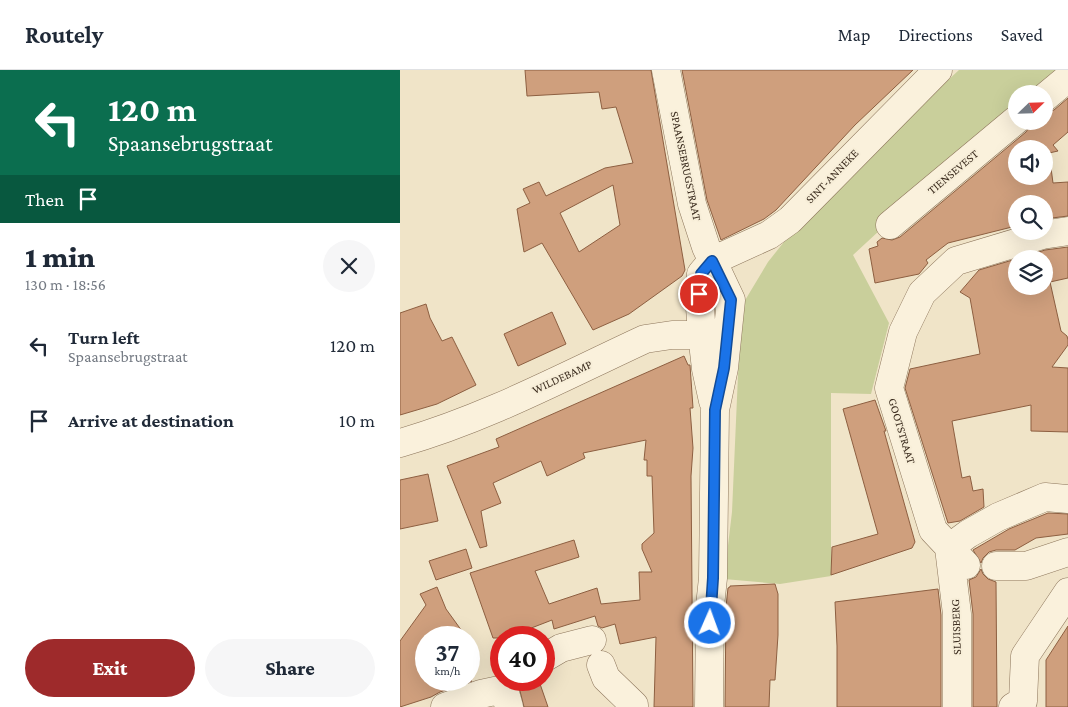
<!DOCTYPE html>
<meta charset="utf-8">
<style>
:root{--surface:#fff;--page:#f6f6f7;--text:#1f2937;--muted:#747a83;--line:#e0e1e3;--accent:#9e2a2b}
body{margin:0;font-family:"Crimson Pro",serif;background:var(--page);color:var(--text);height:100vh;display:flex;flex-direction:column;font-size:19px;white-space:nowrap}
*{box-sizing:border-box;margin:0}
p{font-size:16px;color:var(--muted)}
.icon{flex:none;width:28px;height:28px;fill:none;stroke:currentColor;stroke-width:2;stroke-linecap:round;stroke-linejoin:round}
.map{position:relative;flex:1;overflow:hidden}
.side{display:flex;flex-direction:column;background:var(--surface);width:400px}
.side>*{flex:none}
.hud{background:#0b6e4f;color:#fff;overflow:hidden}
.needle{width:32px;rotate:67deg}
.fabs{position:absolute;left:608px;top:15px;display:grid;gap:10px}
.fabs a{display:grid;place-items:center;width:45px;height:45px;border-radius:50%;background:var(--surface);box-shadow:0 5px 20px #0002;font-size:25px}
.speed{position:absolute;left:15px;top:556px;display:flex;gap:10px;font-size:25px;font-weight:700;text-align:center}
.speed>*{display:grid;place-content:center;width:65px;height:65px;border-radius:50%;background:var(--surface);box-shadow:0 5px 20px #0002;line-height:1}
.speed small{font-size:12px;font-weight:400}
.speed .limit{border:8px solid #d22;background:#fff;color:#111}
.pin{position:absolute;display:grid;place-items:center;width:42px;height:42px;color:#fff;margin:-21px;border:2px solid #fff;border-radius:50%;box-shadow:0 1px 5px #0007}
.me{position:absolute;width:55px;margin:-28px;rotate:2deg;stroke-linejoin:round;filter:drop-shadow(0 0 4px #0008)}
.turn{display:flex;align-items:center;gap:18px;height:105px;padding:0 25px;font-size:22px}
.turn .icon{width:65px;height:65px;stroke-width:2.5}
.turn b{display:block;font-size:35px;line-height:42px}
.then{display:flex;align-items:center;height:48px;padding:0 25px;background:#0003;gap:10px;font-size:19px}
.round{display:grid;place-items:center;flex:none;width:52px;height:52px;border-radius:26px;background:var(--page)}
.summary{display:flex;align-items:center;justify-content:space-between;height:85px;padding:0 25px}
h1{font-size:30px;font-weight:800;line-height:38px}
.button{display:flex;gap:10px;margin-top:auto;padding:10px 25px}
.button a{flex:1;height:58px;border-radius:30px;background:var(--accent);color:#fff;font-size:20px;font-weight:800;line-height:58px;text-align:center}
.button a+a{background:var(--page);color:var(--text)}
ul{padding:0;list-style:none}
li{display:flex;align-items:center;gap:15px;height:75px;padding:0 25px}
li div{flex:1}
li b{display:block;font-size:19px}
li em{font-style:normal}
header{display:flex;align-items:center;gap:30px;box-sizing:border-box;height:70px;padding:0 25px;background:var(--surface);border-bottom:1px solid var(--line)}
header strong{font-size:24px}
nav{display:flex;gap:28px;margin-inline-start:auto;font-size:18px}
main{display:flex;flex:1;min-height:0}
.map>svg:first-child{display:block}
</style>
<header>
<strong>Routely</strong>
<nav><a>Map</a><a>Directions</a><a>Saved</a></nav>
</header>
<main>
<section class="side">
<div class="hud">
<div class="turn"><svg class="icon" aria-label="left" viewBox="0 0 24 24"><path d="M17 20v-9H6M10 6l-5 5 5 5"/></svg><div><b>120 m</b>Spaansebrugstraat</div></div>
<div class="then">Then<svg class="icon" aria-label="arrive" viewBox="0 0 24 24"><path d="M6 21V4h12l-3 4 3 4H6"/></svg></div>
</div>
<div class="summary"><div><h1>1 min</h1><p>130 m · 18:56</p></div><a class="round"><svg class="icon" aria-label="close" viewBox="0 0 24 24"><path d="M6 6l12 12M18 6L6 18"/></svg></a></div>
<ul>
<li><svg class="icon" aria-label="left" viewBox="0 0 24 24"><path d="M17 20v-9H6M10 6l-5 5 5 5"/></svg><div><b>Turn left</b><p>Spaansebrugstraat</p></div><em>120 m</em></li>
<li><svg class="icon" aria-label="arrive" viewBox="0 0 24 24"><path d="M6 21V4h12l-3 4 3 4H6"/></svg><div><b>Arrive at destination</b></div><em>10 m</em></li>
</ul>
<div class="button"><a>Exit</a><a>Share</a></div>
</section>
<div class="map">
<svg width="668" height="637" viewBox="0 0 668 637">
<rect width="100%" height="100%" fill="#f0e4c8"/>
<path fill="#c9cf9b" d="M 559,0 L 661,0 L 634,24 L 616,24 L 616,40 L 493,148 L 453,185 L 489,253 L 471,324 L 431,323 L 431,506 L 380,514 L 324,509 L 332,442 L 341,237 L 368,192 L 415,133 Z"/>
<path fill="#cf9f7d" stroke="#8d5f41" fill-rule="evenodd" d="M 125,0 L 251,0 L 285,200 L 282,206 L 229,244 L 193,260 L 142,173 L 124,182 L 117,139 L 130,133 L 123,119 L 139,112 L 146,126 L 205,98 L 233,93 L 216,37 L 202,39 L 199,22 L 127,26 ZM 213,115 L 220,155 L 179,182 L 160,143 Z
M 282,0 L 513,0 L 455,55 L 376,140 L 364,149 L 321,170 L 307,130 Z
M 668,28 L 668,62 L 653,75 L 658,81 L 649,83 L 653,113 L 668,112 L 668,146 L 644,149 L 644,134 L 616,134 L 616,156 L 548,173 L 526,190 L 528,193 L 519,204 L 475,213 L 469,179 L 478,176 L 477,172 L 482,168 L 492,170 L 500,167 L 626,62 L 630,56 L 631,51 L 644,51 L 644,43 L 654,40 ZM 616,79 L 644,79 L 644,106 L 616,106 Z
M 668,177 L 668,208 L 650,212 L 661,261 L 667,266 L 668,270 L 668,275 L 652,297 L 668,298 L 668,362 L 631,361 L 631,335 L 552,351 L 562,408 L 570,406 L 573,421 L 583,419 L 584,437 L 560,451 L 548,453 L 505,318 L 510,299 L 580,284 L 570,228 L 560,222 L 579,200 L 616,189 L 616,216 L 644,216 L 644,189 L 617,189 L 645,180 Z
M 26,234 L 30,248 L 42,271 L 52,267 L 76,315 L 37,334 L 0,345 L 0,243 Z
M 152,242 L 166,274 L 118,296 L 104,264 Z
M 284,286 L 288,295 L 290,295 L 293,338 L 290,338 L 293,378 L 291,406 L 293,637 L 254,637 L 256,567 L 220,574 L 215,554 L 202,558 L 198,556 L 195,546 L 154,559 L 152,550 L 121,562 L 123,568 L 93,568 L 70,503 L 174,470 L 179,487 L 135,501 L 149,534 L 197,518 L 201,534 L 240,530 L 239,502 L 252,502 L 242,479 L 242,474 L 254,463 L 252,406 L 247,406 L 247,390 L 244,390 L 246,370 L 183,383 L 185,388 L 147,406 L 141,391 L 93,413 L 101,433 L 81,441 L 87,476 L 80,478 L 47,396 L 99,377 L 96,369 Z
M 475,330 L 486,361 L 484,361 L 515,472 L 512,478 L 431,505 L 432,477 L 478,464 L 443,339 Z
M 28,404 L 38,451 L 0,459 L 0,410 Z
M 648,443 L 668,444 L 668,464 L 636,468 L 615,480 L 596,480 L 589,482 L 583,488 L 581,493 L 573,480 L 609,459 Z
M 66,479 L 72,498 L 36,510 L 29,491 Z
M 581,499 L 583,504 L 588,509 L 596,512 L 597,637 L 573,637 L 573,544 L 569,510 L 576,507 Z
M 375,514 L 378,524 L 378,565 L 375,610 L 370,610 L 369,637 L 325,637 L 326,537 L 328,518 L 330,517 L 330,516 Z
M 37,517 L 46,539 L 67,568 L 26,568 L 26,610 L 72,611 L 40,622 L 31,627 L 0,637 L 0,571 L 26,535 L 20,524 Z
M 538,519 L 541,545 L 541,637 L 437,637 L 437,576 L 435,532 Z
M 668,556 L 668,637 L 646,637 L 646,590 Z
M 139,611 L 148,637 L 124,637 L 118,613 Z"/>
<g fill="none" stroke-linecap="round" stroke-linejoin="round">
<defs>
<path id="minor" d="M 266,0 L 292,134 L 306,177 L 331,230 L 324,298 L 315,340 L 313,508 L 310,536 L 309,637
M 644,28 L 668,8
M 490,155 L 616,50
M 313,331 L 306,299 L 302,264 L 299,224 L 301,204 L 312,191 L 369,165 L 390,150 L 538,0
M 0,373 C 85,349 165,306 245,269 L 272,265 L 319,265
M 549,478 L 557,544 L 557,637
M 549,478 L 568,464 L 598,447 L 645,427 L 668,429
M 566,495 L 533,460 L 489,318 L 503,262 L 522,223 L 556,191 L 642,165 L 668,161
M 596,496 L 626,496 L 668,482
M 144,588 L 161,578 L 192,570
M 201,595 L 206,608 L 234,635 L 234,637
M 45,637 L 81,624 L 104,619 L 109,637
M 613,637 L 623,631 L 625,586 L 668,522"/>
</defs>
<use href="#minor" stroke="#8d765c" stroke-width="29"/>
<use href="#minor" stroke="#faf1dc" stroke-width="28"/>
</g>
<g fill="none" stroke-linecap="round" stroke-linejoin="round">
<defs>
<path id="route" d="M 299,224 L 301,204 L 312,191 L 331,230 L 324,298 L 315,340 L 313,508 L 310,553"/>
</defs>
<use href="#route" stroke="#114b97" stroke-width="12"/>
<use href="#route" stroke="#1a73e8" stroke-width="9"/>
</g>
<g text-anchor="middle" stroke-width="4" stroke-linejoin="round" paint-order="stroke">
<g font-size="12" fill="#3d2e20" stroke="#f7eed8">
<text transform="translate(286 96) rotate(78)" y="4">SPAANSEBRUGSTRAAT</text>
<text transform="translate(553 102) rotate(-40)" y="4">TIENSEVEST</text>
<text transform="translate(432 106) rotate(-46)" y="4">SINT-ANNEKE</text>
<text transform="translate(162 307) rotate(-25)" y="4">WILDEBAMP</text>
<text transform="translate(502 361) rotate(73)" y="4">GOOTSTRAAT</text>
<text transform="translate(556 557) rotate(-92)" y="4">SLUISBERG</text>
</g>
</g>
</svg>
<div class="fabs">
<a><svg class="needle" viewBox="-14 -14 28 28"><path d="M0-13l5 13h-10z" fill="#e53935"/><path d="M0 13l5-13h-10z" fill="#747a83"/></svg></a>
<a><svg class="icon" aria-label="sound" viewBox="0 0 24 24"><path d="M4 9h4l5-4v14l-5-4H4zM17 9q2 3 0 6"/></svg></a>
<a><svg class="icon" aria-label="search" viewBox="0 0 24 24"><circle cx="10" cy="10" r="6"/><path d="M15 15l6 6"/></svg></a>
<a><svg class="icon" aria-label="layers" viewBox="0 0 24 24"><path d="M12 4l9 5-9 5-9-5zM3 14l9 5 9-5"/></svg></a>
</div>
<div class="speed"><div>37<small>km/h</small></div><div class="limit">40</div></div>
<div class="pin" style="left:299px;top:224px;background:#d93025"><svg class="icon" aria-label="arrive" viewBox="0 0 24 24"><path d="M6 21V4h12l-3 4 3 4H6"/></svg></div>
<svg class="me" style="left:310px;top:553px" viewBox="-20 -20 40 40"><circle r="17" fill="#1a73e8" stroke="#fff" stroke-width="3"/><path d="M0-11L8 9 0 5-8 9z" fill="#fff"/></svg>
</div>
</main>
